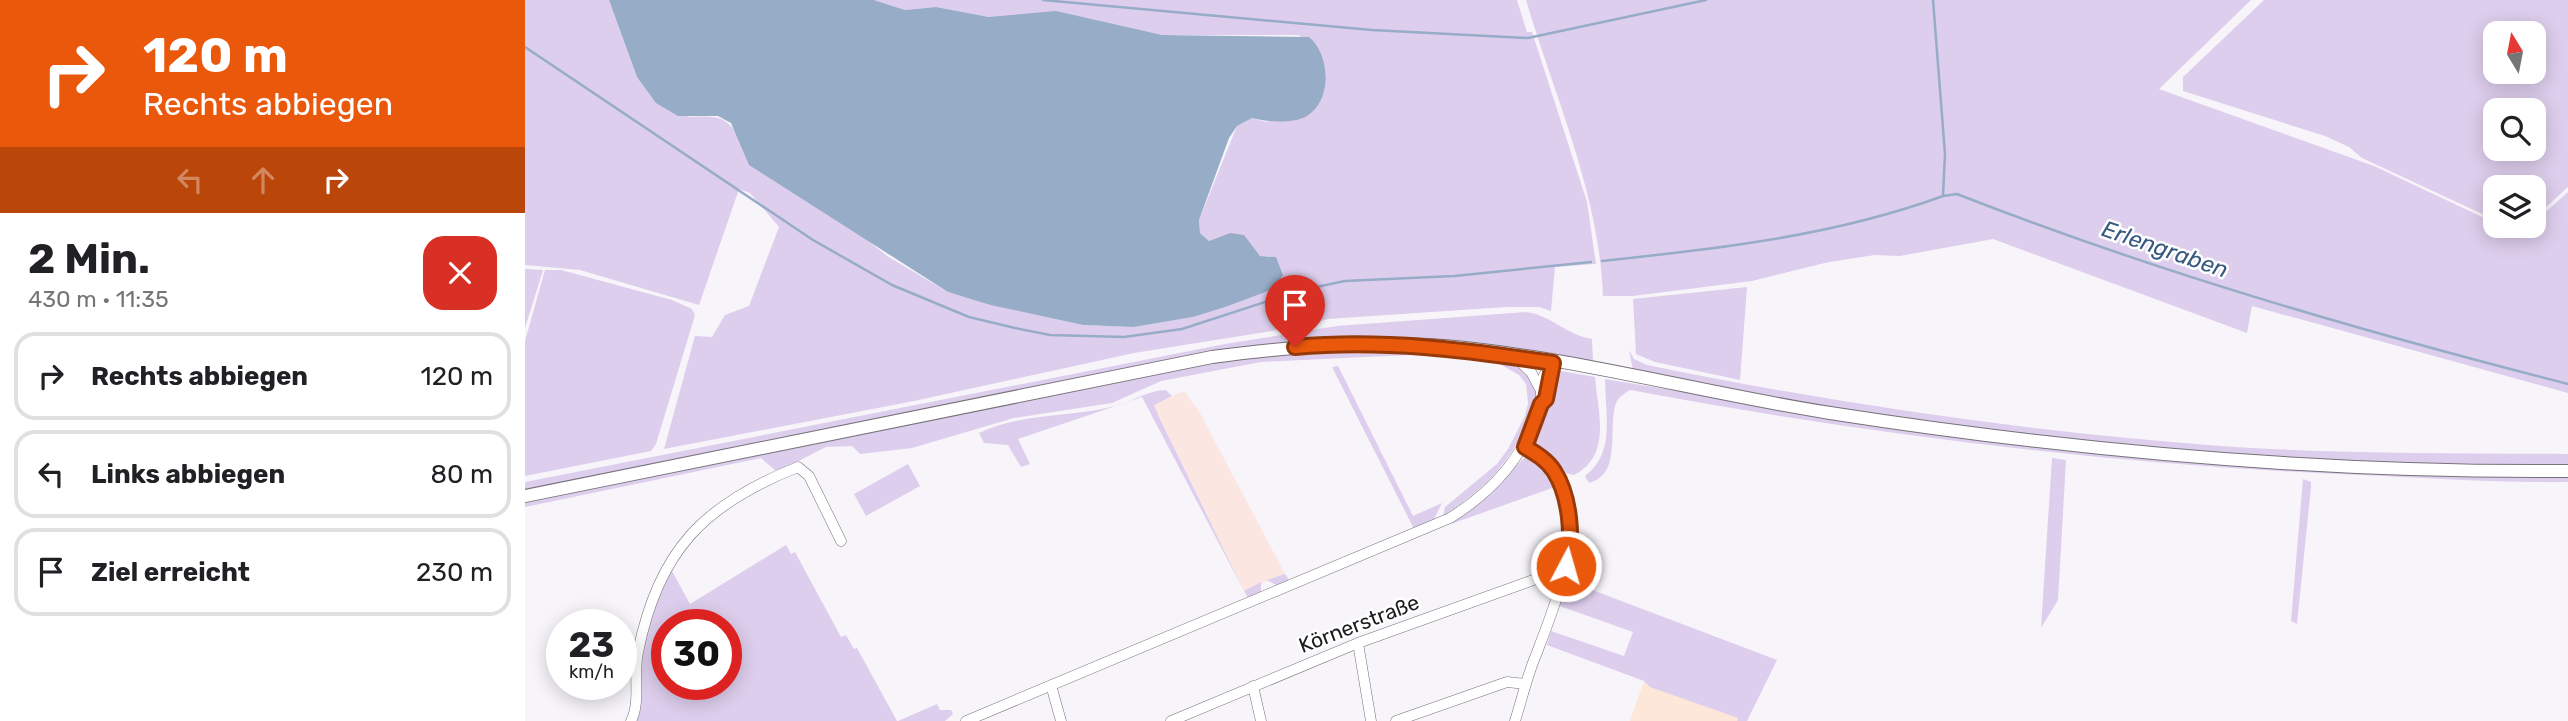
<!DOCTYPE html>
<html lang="de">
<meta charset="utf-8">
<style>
:root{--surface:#fff;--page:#f2f2f2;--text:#202124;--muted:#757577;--line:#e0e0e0}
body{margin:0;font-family:Rubik,sans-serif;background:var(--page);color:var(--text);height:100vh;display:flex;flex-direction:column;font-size:26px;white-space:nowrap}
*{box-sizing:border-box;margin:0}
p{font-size:23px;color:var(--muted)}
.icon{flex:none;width:38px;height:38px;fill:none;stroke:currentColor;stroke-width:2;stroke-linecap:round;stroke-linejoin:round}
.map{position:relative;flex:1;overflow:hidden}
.details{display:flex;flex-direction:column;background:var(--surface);width:525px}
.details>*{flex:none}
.banner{background:#ea580c;color:#fff;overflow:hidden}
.needle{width:46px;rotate:350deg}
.controls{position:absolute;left:1958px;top:21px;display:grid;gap:14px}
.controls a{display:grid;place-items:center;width:63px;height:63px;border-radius:14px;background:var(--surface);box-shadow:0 4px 18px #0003;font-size:35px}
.speed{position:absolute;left:21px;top:609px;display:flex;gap:14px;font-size:35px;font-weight:700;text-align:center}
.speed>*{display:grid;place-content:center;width:91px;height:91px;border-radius:50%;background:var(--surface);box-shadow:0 4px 18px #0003;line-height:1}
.speed small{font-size:18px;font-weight:400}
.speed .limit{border:10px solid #d22;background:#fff;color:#111}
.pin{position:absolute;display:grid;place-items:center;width:60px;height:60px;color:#fff;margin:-72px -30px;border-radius:50% 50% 50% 0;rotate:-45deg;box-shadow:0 0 7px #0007}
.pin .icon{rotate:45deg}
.me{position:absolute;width:77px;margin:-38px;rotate:6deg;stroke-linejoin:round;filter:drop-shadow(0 0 5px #0008)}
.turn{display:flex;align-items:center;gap:24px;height:147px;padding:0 28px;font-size:32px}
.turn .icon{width:91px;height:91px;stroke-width:2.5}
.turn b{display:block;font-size:49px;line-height:60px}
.lanes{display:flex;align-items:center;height:66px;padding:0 28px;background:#0003;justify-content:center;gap:35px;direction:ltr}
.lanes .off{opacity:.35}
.round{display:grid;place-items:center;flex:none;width:74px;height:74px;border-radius:21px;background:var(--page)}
.summary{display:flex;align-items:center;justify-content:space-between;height:119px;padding:0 28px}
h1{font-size:42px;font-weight:700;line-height:52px}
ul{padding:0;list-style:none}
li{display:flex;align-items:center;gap:21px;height:88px;margin:0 14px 10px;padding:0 14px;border:4px solid var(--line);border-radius:21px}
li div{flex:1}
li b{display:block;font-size:26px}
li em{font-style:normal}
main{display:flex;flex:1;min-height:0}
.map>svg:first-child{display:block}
</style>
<main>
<section class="details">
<div class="banner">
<div class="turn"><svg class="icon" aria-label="right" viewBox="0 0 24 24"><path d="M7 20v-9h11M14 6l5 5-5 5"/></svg><div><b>120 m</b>Rechts abbiegen</div></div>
<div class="lanes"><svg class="icon off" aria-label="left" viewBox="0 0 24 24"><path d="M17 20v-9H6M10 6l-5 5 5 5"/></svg><svg class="icon off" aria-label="ahead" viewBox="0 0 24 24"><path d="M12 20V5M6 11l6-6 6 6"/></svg><svg class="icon" aria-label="right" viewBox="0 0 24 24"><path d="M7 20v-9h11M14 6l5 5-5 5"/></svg></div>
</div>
<div class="summary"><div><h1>2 Min.</h1><p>430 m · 11:35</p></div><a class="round" style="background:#d93025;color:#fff"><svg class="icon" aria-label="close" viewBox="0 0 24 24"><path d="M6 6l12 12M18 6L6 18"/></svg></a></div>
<ul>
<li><svg class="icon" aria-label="right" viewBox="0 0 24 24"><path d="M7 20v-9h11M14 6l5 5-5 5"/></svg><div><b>Rechts abbiegen</b></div><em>120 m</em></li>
<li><svg class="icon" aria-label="left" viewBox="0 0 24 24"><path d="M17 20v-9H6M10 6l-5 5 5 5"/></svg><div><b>Links abbiegen</b></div><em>80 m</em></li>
<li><svg class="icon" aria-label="arrive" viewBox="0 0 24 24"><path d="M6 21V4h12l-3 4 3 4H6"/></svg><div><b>Ziel erreicht</b></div><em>230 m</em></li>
</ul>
</section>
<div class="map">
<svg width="2043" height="721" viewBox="0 0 2043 721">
<rect width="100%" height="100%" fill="#f7f4fa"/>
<path fill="#fbe6e1" d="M 659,391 L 675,413 L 760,574 L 719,591 L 628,404 Z"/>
<path fill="#fce7d9" d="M 1119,681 L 1126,687 L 1213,718 L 1212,721 L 1105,721 Z"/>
<path fill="#deceed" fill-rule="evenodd" d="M 0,0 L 84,0 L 112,77 L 164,117 C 187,116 201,114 213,136 L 362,256 L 423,292 L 465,305 L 558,325 L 609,327 L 668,317 L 746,256 L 735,256 L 705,233 L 684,241 L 675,233 L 674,220 L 712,126 L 727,118 L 741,122 L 791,105 C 807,69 803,60 774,35 L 637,35 L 554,18 L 464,17 L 411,7 L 380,10 L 349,0 L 992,0 L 1002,32 L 1007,32 L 1062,202 L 1071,264 L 1030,267 L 1026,311 L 1014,307 L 981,307 L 803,319 L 766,328 L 609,353 L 389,401 L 139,449 L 170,336 L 187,337 L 200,315 L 224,306 L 254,227 L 225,193 L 214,189 L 174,305 L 55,270 L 0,265 Z
M 1001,0 L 1726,0 L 1634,89 L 1849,166 L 1970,223 L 1970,226 L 1996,234 L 2043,192 L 2043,393 L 1727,306 L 1722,333 L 1468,239 L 1375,256 L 1350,255 L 1304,262 L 1227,281 L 1108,296 L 1078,296 C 1074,193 1030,98 1001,0 Z
M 1739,0 L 2043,0 L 2043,187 L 2009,218 L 2009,187 L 1970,187 L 1970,220 L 1837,158 L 1824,147 L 1800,136 L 1658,91 L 1658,77 ZM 2009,33 L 2009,72 L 1970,72 L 1970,33 ZM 2009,110 L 2009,149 L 1970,149 L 1970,110 Z
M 0,269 L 18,270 L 0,328 Z
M 20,270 L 36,270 L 147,300 L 167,309 L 170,315 L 131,444 L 126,451 L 0,476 L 0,341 Z
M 1222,287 L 1215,380 L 1130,362 L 1111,354 L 1108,299 Z
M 1001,312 C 1026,315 1041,335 1067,339 L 1068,361 L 964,346 L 812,339 L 768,341 L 648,359 L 0,490 L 0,482 L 700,344 L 812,326 Z
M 843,348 C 893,350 951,346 997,369 C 1036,388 983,461 965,479 C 951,493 935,505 918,516 L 920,507 L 972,464 L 983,449 L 1000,416 L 1003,403 L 1001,384 L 994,375 L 973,363 L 906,354 L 736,362 L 636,381 L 587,403 L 489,418 L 387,448 L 335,454 L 327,446 L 301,447 L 252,472 L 236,458 L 0,507 L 0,499 L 694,359 Z
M 1104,350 L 1109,359 L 1122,365 C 1316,405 1512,433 1709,447 C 1820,454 1932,453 2043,454 L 2043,464 C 1794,467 1541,448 1295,407 C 1232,396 1170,382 1108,370 Z
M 813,366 L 888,516 L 917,503 L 907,523 L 753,586 L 742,580 L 760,574 L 764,580 L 889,529 L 807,367 Z
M 1036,371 L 1070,377 C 1073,413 1087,455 1049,475 L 1035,472 L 1010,443 L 1030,374 Z
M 1080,379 L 1237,405 L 1495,441 L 2043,475 L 2043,482 C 1974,483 1905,478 1836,475 C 1591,465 1346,435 1105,390 C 1100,393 1095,396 1092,401 C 1081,424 1099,474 1064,483 L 1060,476 C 1091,453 1080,413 1080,379 Z
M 641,390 L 647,396 L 629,405 L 635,419 L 719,591 L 736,582 L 736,592 L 723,598 L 719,591 L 617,397 L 493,439 L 505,464 L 496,467 L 483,445 L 459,443 L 454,433 C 497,412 549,418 594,405 C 610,400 624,390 641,390 Z
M 1000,457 L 1018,465 L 1030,487 L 926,524 L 963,495 Z
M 1527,458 L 1541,460 L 1533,600 L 1516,628 Z
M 383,464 L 395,486 L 341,516 L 329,494 Z
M 1778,479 L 1786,482 L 1786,487 L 1772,624 L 1766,621 Z
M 261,545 L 266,554 L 270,552 L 316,637 L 321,635 L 329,649 L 332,648 L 372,721 L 101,721 L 107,713 L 115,626 L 141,560 L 165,604 ZM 142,625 L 201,625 L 201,684 L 142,684 Z
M 1041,580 L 1252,660 L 1222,721 L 1212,721 L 1213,718 L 1125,687 L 1119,681 L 1022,645 L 1026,631 L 1099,656 L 1108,632 L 1032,605 Z
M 412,704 L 415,710 L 426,710 L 428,714 L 420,721 L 373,721 Z"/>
<path fill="#96acc7" d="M 84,0 L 349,0 L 380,10 L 411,7 L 464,17 L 531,11 L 637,35 L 784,37 C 805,54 808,100 782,116 C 768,124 742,122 727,118 L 712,126 L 704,138 L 674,220 L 675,233 L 684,241 L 705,233 L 719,235 L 735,256 L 751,257 L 758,275 L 748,289 L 700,307 L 668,317 L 609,327 L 558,325 L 465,305 L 423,292 L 224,165 L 206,123 L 193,116 L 153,116 L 131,103 L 112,77 Z"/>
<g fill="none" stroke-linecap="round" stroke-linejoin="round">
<path stroke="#96acc7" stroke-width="2.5" d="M 518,0 L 847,30 L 1003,38 L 1181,0
M 1408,0 L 1420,154 L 1418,196 L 1432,194 C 1631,272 1836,331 2043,384
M 0,47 L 288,240 L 367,285 L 444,317 L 490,328 L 525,335 L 599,337 L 657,329 L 777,290 L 820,281 L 929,276 L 1066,262
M 1077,261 C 1191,249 1309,236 1418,196"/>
<defs>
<path id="minor" d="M 990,357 L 1006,372 L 1015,389
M 1016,403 C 1015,387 1016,374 1028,363
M 833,643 L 846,721
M 526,685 L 536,721
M 728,686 L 736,721
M 106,721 C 116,702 108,673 113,652 C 133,551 179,504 273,467 L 284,476 L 316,541
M 441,721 L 925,518 C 970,490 1000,455 1016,404 L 1021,399 L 1028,363
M 646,721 L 833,643 L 1011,579 L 1027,574 L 1039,576
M 871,721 L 982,682 L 1001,684
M 990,721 C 997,699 1002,676 1011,655 C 1036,589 1076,495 1000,447"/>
<path id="major" d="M 0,496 L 687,357 C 764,347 841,340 919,346 C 1048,357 1177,393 1305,413 C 1549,451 1796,473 2043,471"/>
</defs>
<use href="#minor" stroke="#757278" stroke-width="11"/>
<use href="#major" stroke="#757278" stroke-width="14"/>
<use href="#minor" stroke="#fff" stroke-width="10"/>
<use href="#major" stroke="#fff" stroke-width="12"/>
</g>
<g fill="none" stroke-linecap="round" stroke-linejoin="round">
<defs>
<path id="route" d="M 770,347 C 858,339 942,350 1028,363 L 1021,399 L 1016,404 L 1000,447 C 1010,453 1022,460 1029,471 C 1045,496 1049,539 1041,566"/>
</defs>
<use href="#route" stroke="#983908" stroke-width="18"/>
<use href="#route" stroke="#ea580c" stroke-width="12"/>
</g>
<g text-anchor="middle" stroke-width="5" stroke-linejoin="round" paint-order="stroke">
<g font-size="21" fill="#1d1b1e" stroke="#fff">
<text transform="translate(834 624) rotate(-21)" y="7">Körnerstraße</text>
</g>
<g font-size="23" font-style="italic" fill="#375980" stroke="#fff">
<text transform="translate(1640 249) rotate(19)" y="8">Erlengraben</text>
</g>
</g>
</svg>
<div class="controls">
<a><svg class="needle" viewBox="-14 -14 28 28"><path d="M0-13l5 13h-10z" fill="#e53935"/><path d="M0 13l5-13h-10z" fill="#757577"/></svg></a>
<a><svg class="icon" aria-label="search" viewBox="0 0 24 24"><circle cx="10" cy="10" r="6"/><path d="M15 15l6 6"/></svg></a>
<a><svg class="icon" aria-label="layers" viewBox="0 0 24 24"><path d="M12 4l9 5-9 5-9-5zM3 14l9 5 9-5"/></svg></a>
</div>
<div class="speed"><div>23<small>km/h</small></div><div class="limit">30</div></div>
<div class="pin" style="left:770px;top:347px;background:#d93025"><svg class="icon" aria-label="arrive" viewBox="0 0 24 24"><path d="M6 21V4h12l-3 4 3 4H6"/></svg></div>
<svg class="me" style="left:1041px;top:566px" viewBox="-20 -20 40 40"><circle r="17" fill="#ea580c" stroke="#fff" stroke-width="3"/><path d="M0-11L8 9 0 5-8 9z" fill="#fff"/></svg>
</div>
</main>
